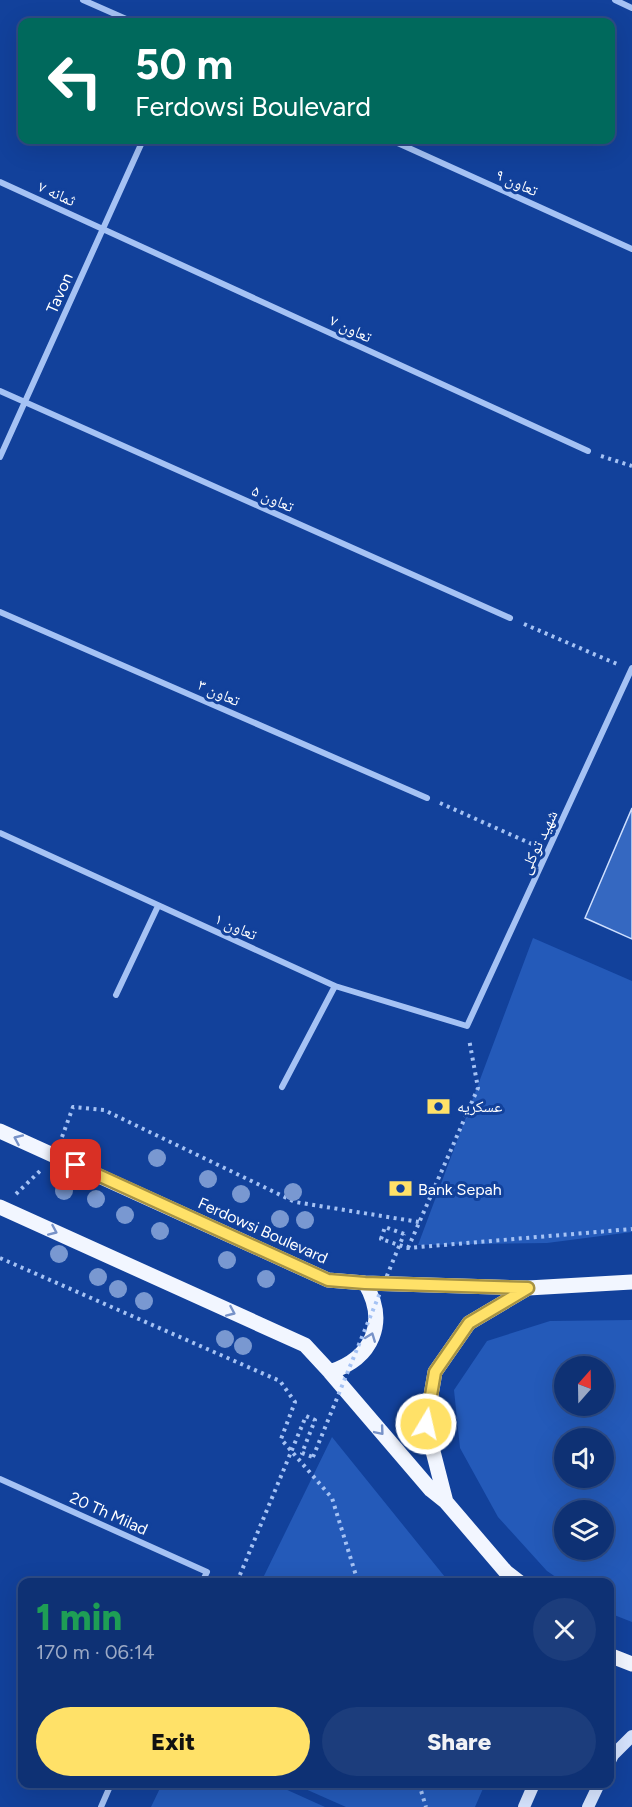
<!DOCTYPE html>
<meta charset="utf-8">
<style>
:root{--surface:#0e3174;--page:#1c3d7c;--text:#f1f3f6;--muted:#9ba9c5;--line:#2e4c86;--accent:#ffe168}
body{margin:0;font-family:Figtree,"Noto Naskh Arabic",sans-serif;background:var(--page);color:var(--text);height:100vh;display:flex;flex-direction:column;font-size:22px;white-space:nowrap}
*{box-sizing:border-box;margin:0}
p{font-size:20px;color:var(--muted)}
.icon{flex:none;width:33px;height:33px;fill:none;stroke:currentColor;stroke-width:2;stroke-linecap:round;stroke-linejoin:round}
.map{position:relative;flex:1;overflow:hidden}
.panel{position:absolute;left:18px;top:1578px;width:596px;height:210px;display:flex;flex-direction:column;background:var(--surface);border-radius:12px;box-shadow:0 6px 24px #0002,0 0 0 2px var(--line)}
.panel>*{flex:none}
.top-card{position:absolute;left:18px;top:18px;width:597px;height:126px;border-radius:12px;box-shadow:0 6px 24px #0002,0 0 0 2px var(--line);background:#00695c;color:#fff;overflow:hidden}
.needle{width:39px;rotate:20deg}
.controls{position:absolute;left:554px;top:1356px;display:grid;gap:12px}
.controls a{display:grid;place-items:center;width:60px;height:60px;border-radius:50%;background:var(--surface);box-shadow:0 6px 24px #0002,0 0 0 2px var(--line);font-size:30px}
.pin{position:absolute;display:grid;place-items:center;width:51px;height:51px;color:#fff;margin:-26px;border-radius:12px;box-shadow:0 3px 9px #0006}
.me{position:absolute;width:66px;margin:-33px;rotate:9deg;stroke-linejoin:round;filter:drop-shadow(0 0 4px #0008)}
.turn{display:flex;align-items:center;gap:21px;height:126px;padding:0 18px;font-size:27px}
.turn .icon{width:78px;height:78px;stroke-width:2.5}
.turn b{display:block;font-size:42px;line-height:51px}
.round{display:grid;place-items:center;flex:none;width:63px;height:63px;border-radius:32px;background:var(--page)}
.overview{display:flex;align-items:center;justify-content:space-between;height:102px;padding:0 18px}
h1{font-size:36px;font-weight:800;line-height:45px;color:#1e9e55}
.primary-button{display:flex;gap:12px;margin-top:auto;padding:12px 18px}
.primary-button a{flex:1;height:69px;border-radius:36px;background:var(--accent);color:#111;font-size:24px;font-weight:800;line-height:69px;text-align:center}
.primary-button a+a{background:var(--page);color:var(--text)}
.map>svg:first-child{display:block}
</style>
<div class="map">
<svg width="632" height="1807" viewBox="0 0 632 1807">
<rect width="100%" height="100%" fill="#12419b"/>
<path fill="#245ab9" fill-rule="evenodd" d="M 533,938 L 632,981 L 632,1232 L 547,1243 L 418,1245 Z
M 632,1320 L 632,1622 L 609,1613 L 609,1582 L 563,1582 L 547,1571 L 498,1517 L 460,1448 L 454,1390 L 487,1341 L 550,1321 ZM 564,1366 L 603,1366 L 603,1406 L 564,1406 ZM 603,1438 L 603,1478 L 564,1478 L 564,1438 ZM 564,1510 L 603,1510 L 603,1550 L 564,1550 Z
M 332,1437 L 449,1582 L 261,1582 Z
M 162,1784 L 274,1784 L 325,1807 L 151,1807 Z
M 294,1784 L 485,1784 L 475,1807 L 346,1807 Z"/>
<path fill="#3568c1" stroke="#cedffe" stroke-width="1.5" d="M 632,808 L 632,939 L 585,918 Z"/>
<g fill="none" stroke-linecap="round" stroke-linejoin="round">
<path stroke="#a5c2f4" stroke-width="4" stroke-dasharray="3 4.5" stroke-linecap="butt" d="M 601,456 L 632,466
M 524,624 L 617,664
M 440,803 L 534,845
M 62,1137 L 73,1107 L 104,1110 L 295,1202 L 419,1222
M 16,1194 L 41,1170
M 404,1234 L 385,1227 L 381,1239 L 408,1248 L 632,1229
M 408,1248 L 478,1088 L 469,1039
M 0,1258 L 280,1381 L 295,1402 L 281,1439 L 332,1498 L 358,1582
M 222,1578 L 234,1582
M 237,1582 L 306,1416 L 315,1420 L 302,1453 L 313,1457
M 419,1784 L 426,1807"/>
<path stroke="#a5c2f4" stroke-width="6" d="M 83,0 L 133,22
M 615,0 L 632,8
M 391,140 L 632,249
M 0,182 L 588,451
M 0,391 L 510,618
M 0,457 L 143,140
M 0,612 L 427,798
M 0,833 L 335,986 L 467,1026 L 632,668
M 116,995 L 158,906
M 282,1087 L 335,986
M 0,1479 L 207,1572 L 202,1582
M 101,1807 L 111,1784"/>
<path stroke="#d5e3fd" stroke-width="12" d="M 609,1763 L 613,1755 L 632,1736
M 524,1807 L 534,1784
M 588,1807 L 599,1784"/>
<path stroke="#f2f6ff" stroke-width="15" d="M 0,1131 L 328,1280 L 365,1283 L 528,1288 L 632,1282
M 0,1207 L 305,1345 L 330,1372 L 431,1490 L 446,1502
M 330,1372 C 373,1358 388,1322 365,1283
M 519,1582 L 506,1572 L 446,1502 L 426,1424 L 435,1372 L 469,1323 L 528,1288
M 609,1655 L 632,1664"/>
<path stroke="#a5c2f4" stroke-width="4" stroke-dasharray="3 4.5" stroke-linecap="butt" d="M 313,1457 L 404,1234"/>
</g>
<g fill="#7998d1">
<circle cx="157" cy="1158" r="9"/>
<circle cx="208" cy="1179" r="9"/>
<circle cx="64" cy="1191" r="9"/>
<circle cx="293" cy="1192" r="9"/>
<circle cx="241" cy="1194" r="9"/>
<circle cx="96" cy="1199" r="9"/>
<circle cx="125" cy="1215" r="9"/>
<circle cx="280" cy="1219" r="9"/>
<circle cx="305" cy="1220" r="9"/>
<circle cx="160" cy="1231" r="9"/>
<circle cx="59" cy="1254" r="9"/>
<circle cx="227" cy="1260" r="9"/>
<circle cx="98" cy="1277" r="9"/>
<circle cx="266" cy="1279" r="9"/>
<circle cx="118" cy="1289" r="9"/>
<circle cx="144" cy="1301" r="9"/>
<circle cx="225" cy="1339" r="9"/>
<circle cx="243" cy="1346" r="9"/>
</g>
<defs><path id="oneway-chevron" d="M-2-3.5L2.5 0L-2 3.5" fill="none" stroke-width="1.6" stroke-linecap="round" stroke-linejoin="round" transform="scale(1.5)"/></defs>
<g stroke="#7792c8">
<use href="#oneway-chevron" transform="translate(18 1139) rotate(-156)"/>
<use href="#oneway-chevron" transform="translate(53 1231) rotate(24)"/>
<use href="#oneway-chevron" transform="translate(231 1312) rotate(24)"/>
<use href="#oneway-chevron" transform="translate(371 1337) rotate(-69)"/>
<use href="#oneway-chevron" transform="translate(380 1431) rotate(50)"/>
</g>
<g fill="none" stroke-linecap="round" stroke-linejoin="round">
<defs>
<path id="route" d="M 76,1165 L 328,1280 L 365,1283 L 528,1288 L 469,1323 L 435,1372 L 426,1424"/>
</defs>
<use href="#route" stroke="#a69244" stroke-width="15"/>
<use href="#route" stroke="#ffe168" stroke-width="10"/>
</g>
<defs>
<symbol id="bank-bare" viewBox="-9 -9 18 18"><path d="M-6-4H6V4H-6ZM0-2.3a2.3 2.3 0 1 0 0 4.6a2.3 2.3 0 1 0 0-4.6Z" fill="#ffe168" stroke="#12419b" stroke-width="2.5" paint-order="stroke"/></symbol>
</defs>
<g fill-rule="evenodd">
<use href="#bank-bare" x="422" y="1090" width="33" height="33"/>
<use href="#bank-bare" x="384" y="1172" width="33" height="33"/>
</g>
<g text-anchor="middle" stroke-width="6" stroke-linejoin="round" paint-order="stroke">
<g font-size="16" fill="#fff" stroke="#12419b">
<text transform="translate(517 182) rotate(24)" y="6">تعاون ۹</text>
<text transform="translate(57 193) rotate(25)" y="6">ثمانه ۷</text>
<text transform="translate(59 293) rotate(-66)" y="6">Tavon</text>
<text transform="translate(351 328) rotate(25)" y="6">تعاون ۷</text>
<text transform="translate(273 498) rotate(24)" y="6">تعاون ۵</text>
<text transform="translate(219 692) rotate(24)" y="6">تعاون ۳</text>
<text transform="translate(538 842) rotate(-65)" y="6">شهید توکلی</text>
<text transform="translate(236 926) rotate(24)" y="6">تعاون ۱</text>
<text transform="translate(263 1230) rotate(24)" y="6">Ferdowsi Boulevard</text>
<text transform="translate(109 1513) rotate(24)" y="6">20 Th Milad</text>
</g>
<g font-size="16" fill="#fff" stroke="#12419b" text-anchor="start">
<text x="457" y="1112">عسکریه</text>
<text x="418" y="1195">Bank Sepah</text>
</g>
</g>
</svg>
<div class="controls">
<a><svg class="needle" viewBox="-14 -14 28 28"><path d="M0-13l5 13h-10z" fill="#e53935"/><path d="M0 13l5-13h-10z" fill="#9ba9c5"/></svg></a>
<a><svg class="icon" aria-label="sound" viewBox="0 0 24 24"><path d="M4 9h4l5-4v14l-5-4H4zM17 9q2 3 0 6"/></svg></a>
<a><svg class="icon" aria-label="layers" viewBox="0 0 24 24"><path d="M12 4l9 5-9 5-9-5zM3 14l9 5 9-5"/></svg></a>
</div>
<div class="pin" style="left:76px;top:1165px;background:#d93025"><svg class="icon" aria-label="arrive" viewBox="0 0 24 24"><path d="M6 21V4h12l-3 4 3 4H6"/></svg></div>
<svg class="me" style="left:426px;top:1424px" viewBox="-20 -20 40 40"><circle r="17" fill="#ffe168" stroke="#fff" stroke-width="3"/><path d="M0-11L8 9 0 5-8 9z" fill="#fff"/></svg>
<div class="top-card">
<div class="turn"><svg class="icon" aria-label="left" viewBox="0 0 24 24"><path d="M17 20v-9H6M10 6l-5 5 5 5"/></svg><div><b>50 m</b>Ferdowsi Boulevard</div></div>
</div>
<section class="panel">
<div class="overview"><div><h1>1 min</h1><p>170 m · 06:14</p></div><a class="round"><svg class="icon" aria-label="close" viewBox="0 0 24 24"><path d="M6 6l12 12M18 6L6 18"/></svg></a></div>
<div class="primary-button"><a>Exit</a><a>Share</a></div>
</section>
</div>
